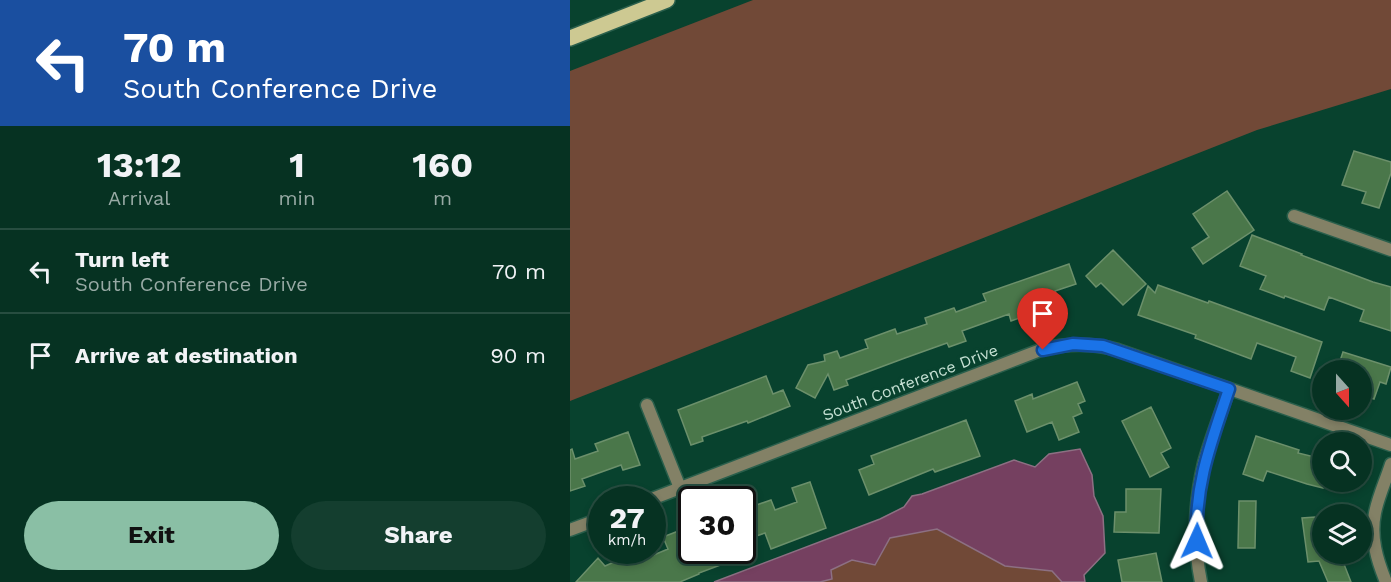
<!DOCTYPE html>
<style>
:root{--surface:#063222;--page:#143e2f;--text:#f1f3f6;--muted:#98aaa5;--line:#274d40;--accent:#8abfa5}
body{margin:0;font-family:"Work Sans",sans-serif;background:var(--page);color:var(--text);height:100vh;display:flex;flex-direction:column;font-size:22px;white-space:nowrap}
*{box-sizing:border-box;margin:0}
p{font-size:20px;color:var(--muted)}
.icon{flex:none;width:33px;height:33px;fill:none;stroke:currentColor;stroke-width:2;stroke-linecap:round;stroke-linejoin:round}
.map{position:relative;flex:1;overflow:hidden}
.panel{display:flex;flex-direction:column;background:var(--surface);width:570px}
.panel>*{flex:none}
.top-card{background:#1a4fa0;color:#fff;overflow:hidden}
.needle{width:39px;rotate:159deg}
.tools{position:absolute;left:742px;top:360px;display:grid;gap:12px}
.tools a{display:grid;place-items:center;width:60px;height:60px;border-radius:50%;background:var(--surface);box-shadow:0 3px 9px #0003,0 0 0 2px var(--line);font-size:30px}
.speed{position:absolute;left:18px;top:486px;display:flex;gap:12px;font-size:30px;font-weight:700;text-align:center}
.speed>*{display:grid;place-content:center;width:78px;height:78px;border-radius:50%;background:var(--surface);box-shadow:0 3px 9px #0003,0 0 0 2px var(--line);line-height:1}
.speed small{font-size:15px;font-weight:400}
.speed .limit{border:3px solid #111;border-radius:9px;background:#fff;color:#111}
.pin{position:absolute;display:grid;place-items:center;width:51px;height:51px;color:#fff;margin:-62px -26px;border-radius:50% 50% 50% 0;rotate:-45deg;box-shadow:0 0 6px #0007}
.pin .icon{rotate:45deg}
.me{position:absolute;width:66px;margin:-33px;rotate:1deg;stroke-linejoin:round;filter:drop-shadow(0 0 4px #0008)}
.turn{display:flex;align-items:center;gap:21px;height:126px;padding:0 24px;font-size:27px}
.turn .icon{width:78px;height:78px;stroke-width:2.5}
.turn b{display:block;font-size:42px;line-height:51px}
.eta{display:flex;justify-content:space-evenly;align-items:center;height:102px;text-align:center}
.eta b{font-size:36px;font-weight:700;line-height:42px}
.button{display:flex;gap:12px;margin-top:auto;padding:12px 24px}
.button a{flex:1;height:69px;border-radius:36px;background:var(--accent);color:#111;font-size:24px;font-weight:700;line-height:69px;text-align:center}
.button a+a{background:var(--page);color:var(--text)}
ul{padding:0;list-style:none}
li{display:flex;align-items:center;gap:18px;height:84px;padding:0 24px;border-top:2px solid var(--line)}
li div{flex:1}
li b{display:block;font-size:22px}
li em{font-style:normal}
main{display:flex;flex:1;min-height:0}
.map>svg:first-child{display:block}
</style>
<main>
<section class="panel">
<div class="top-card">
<div class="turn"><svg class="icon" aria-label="left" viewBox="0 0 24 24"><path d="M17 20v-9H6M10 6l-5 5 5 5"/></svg><div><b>70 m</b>South Conference Drive</div></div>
</div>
<div class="eta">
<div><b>13:12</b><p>Arrival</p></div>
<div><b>1</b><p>min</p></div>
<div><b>160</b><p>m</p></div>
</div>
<ul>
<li><svg class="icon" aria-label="left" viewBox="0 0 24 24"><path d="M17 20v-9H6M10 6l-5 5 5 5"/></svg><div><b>Turn left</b><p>South Conference Drive</p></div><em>70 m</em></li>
<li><svg class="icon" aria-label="arrive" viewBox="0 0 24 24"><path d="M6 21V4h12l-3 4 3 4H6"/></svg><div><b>Arrive at destination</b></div><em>90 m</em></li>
</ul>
<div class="button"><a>Exit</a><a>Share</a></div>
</section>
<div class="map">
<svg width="821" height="582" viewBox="0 0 821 582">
<rect width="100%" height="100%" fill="#08422e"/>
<path fill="#714937" d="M 183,0 L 821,0 L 821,89 L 687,130 L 0,401 L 0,71 Z
M 367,529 L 435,566 L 482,571 L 492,582 L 250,582 L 262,579 L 260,570 L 282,560 L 305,565 L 320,538 Z"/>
<path fill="#754060" stroke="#8d7083" stroke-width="1.5" d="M 510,449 L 522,475 L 524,496 L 533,516 L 535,553 L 514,575 L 515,582 L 492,582 L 482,571 L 435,566 L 367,529 L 320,538 L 305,565 L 282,560 L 261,570 L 262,579 L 250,582 L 144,582 L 310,519 L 334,507 L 342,496 L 352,494 L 444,460 L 465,467 L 479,454 Z"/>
<path fill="#4a774a" stroke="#6c906b" stroke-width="1.5" d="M 784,151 L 821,162 L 821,173 L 809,208 L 792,203 L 796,192 L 772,185 Z
M 657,191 L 684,230 L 633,264 L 622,248 L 639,237 L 623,214 Z
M 682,235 L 732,254 L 731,255 L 803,282 L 821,287 L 821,331 L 790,321 L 794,310 L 759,297 L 754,310 L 715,296 L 714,298 L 690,289 L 696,276 L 670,266 Z
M 543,250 L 576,284 L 553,305 L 531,283 L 526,287 L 516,276 Z
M 499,264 L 506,284 L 485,291 L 489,304 L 441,321 L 439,314 L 392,331 L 396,341 L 379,347 L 377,343 L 335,358 L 276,380 L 278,385 L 264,390 L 258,374 L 245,398 L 226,388 L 238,365 L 255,361 L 254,355 L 267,351 L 270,358 L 298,348 L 295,340 L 325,329 L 327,334 L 357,324 L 355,318 L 384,308 L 386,312 L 416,301 L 413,294 Z
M 588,285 L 638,303 L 639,301 L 752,342 L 740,378 L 721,371 L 726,357 L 687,343 L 681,359 L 625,338 L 626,335 L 568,315 L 578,286 L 585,293 Z
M 773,352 L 821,367 L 816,384 L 810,382 L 804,399 L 792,395 L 792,370 L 767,370 Z
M 196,376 L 203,394 L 213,390 L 220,406 L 178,423 L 177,421 L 132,437 L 133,441 L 121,445 L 108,410 Z
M 507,382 L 515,401 L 508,404 L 512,413 L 503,417 L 509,432 L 489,440 L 482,422 L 457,432 L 445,401 L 462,394 L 463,399 Z
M 581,407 L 601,448 L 591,453 L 599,467 L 580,477 L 552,421 Z
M 396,420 L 410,456 L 365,472 L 363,469 L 299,495 L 289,470 L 304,464 L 301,456 Z
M 58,432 L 70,465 L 53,470 L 51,465 L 12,479 L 15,486 L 0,491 L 0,450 L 2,449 L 5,459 L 28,451 L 25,444 Z
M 686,436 L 729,450 L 728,453 L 753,459 L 753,488 L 737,484 L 697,471 L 693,481 L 673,474 Z
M 240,482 L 256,528 L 201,549 L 195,533 L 172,541 L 172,510 L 201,500 L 205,510 L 227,502 L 222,488 Z
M 556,489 L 591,489 L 589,533 L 544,532 L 545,512 L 556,512 Z
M 669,501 L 686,501 L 685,548 L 668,548 Z
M 745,517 L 746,524 L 753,523 L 753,554 L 770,554 L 781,582 L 758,582 L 749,561 L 738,562 L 732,518 Z
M 111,530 L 119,550 L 157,550 L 161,561 L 129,573 L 129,574 L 110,582 L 6,582 L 28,558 L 35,566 L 58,556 L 62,564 L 98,549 L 93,537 Z
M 586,553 L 592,582 L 552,582 L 548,560 Z"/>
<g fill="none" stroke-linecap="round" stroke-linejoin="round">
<defs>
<path id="minor" d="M 724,216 L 821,250
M 77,405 L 110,488
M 79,500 L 473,349 C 499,343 522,343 548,350 L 821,445
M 0,530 L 32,518
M 631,582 C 623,543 625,501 634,463 C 641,438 651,413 659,389
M 816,582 C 807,560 800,537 805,513 C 808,497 816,480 821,464"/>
<path id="primary" d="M 0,38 L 97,0"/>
</defs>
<use href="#minor" stroke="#2a5f4c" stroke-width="15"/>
<use href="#primary" stroke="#2a5f4c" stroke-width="18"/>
<use href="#minor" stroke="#838166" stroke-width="12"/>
<use href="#primary" stroke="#cdc992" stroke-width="15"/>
</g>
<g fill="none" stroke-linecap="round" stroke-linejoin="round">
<defs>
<path id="route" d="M 473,350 L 503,344 L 533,346 L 659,389 C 642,440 624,485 627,541"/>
</defs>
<use href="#route" stroke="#114b97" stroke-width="15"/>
<use href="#route" stroke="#1a73e8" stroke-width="10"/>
</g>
<g text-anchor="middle" stroke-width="6" stroke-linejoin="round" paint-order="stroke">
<g font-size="16" fill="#c6e1d4" stroke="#08422e">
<text transform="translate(340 382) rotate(-21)" y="6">South Conference Drive</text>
</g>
</g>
</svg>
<div class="tools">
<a><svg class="needle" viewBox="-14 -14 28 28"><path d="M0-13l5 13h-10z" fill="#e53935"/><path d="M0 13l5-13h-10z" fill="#98aaa5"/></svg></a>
<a><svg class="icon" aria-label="search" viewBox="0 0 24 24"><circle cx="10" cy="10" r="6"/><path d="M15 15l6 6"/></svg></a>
<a><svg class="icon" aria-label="layers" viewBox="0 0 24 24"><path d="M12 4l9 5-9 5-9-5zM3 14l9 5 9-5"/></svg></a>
</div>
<div class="speed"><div>27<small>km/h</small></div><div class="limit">30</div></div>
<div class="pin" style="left:473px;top:350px;background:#d93025"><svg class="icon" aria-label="arrive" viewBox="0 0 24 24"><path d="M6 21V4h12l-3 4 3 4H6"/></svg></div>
<svg class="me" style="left:627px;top:541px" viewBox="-20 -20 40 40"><path d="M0-17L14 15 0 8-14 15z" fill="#1a73e8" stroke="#fff" stroke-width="4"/></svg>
</div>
</main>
